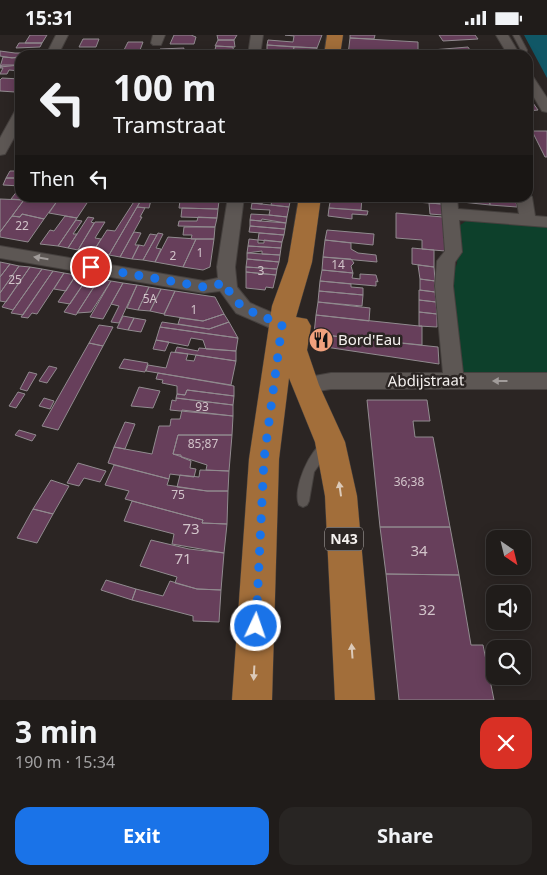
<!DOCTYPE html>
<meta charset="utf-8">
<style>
:root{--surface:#201c1a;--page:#282523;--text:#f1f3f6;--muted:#a2a1a2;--line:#3d3a39;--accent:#1a73e8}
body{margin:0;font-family:"Noto Sans",sans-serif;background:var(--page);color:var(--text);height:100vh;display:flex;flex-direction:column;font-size:19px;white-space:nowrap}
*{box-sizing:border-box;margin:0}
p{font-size:16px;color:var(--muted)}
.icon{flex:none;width:28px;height:28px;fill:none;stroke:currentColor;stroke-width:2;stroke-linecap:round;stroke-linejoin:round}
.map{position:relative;height:665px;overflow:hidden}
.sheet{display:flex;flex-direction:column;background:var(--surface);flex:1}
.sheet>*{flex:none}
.banner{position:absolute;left:15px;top:15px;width:518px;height:152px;border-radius:15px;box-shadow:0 2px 12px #0003,0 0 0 1px var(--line);background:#201c1a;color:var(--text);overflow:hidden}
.needle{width:32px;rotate:145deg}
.fabs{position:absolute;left:486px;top:495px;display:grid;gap:10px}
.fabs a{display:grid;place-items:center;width:45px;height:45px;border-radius:10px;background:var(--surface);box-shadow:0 2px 12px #0003,0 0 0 1px var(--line);font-size:25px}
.pin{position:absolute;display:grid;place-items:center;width:42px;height:42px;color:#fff;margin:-21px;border:2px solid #fff;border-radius:50%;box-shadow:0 1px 5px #0007}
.me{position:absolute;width:55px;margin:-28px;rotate:3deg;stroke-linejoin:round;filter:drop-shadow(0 0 4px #0008)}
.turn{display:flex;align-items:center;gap:18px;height:105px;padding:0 15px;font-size:22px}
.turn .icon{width:65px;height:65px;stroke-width:2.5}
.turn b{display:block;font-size:35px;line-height:42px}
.then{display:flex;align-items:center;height:48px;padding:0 15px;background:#0003;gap:10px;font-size:19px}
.round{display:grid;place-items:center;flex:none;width:52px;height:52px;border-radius:15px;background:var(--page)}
.summary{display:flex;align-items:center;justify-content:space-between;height:85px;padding:0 15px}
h1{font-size:30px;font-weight:700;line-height:38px}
.action{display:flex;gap:10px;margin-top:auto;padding:10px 15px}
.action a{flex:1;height:58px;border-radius:15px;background:var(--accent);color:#fff;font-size:20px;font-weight:700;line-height:58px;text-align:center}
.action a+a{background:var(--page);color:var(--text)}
.status{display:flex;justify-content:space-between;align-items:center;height:35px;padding:0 25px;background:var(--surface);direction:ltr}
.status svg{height:14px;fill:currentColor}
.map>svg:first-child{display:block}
</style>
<div class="status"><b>15:31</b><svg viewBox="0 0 49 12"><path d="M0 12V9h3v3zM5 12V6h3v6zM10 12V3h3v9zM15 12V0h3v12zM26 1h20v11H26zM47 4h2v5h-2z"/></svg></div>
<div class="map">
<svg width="547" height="665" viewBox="0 0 547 665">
<rect width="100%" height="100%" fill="#2b2523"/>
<path fill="#0d402b" d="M 478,185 L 547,191 L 547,339 L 465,340 L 459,331 L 452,238 L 457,229 L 459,191 L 466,186 Z"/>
<path fill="#105766" d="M 524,0 L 547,0 L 547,43 Z"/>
<path fill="#673f5b" stroke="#918b8f" d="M 30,0 L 47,0 L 42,8 L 25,8 Z
M 174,0 L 191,0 L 196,2 L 194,9 L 170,9 Z
M 217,0 L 237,0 L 234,5 L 218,5 Z
M 322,0 L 317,13 L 267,10 L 268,5 L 293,7 L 294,1 L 285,0 Z
M 350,0 L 375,0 L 374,4 L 350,3 Z
M 439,0 L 475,0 L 478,4 L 443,6 Z
M 350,3 L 418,7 L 418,20 L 348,20 Z
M 83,4 L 99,4 L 96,12 L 79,12 Z
M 218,5 L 234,5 L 235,12 L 215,11 Z
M 128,7 L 143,7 L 140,15 L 124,15 Z
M 19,8 L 42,8 L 40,12 L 16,13 Z
M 267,10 L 294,12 L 293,17 L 281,17 L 267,16 Z
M 216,11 L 233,12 L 234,19 L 214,18 Z
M 294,12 L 317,13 L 316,19 L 293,17 Z
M 468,12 L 472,18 L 436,20 L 432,15 Z
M 184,13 L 182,20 L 158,20 L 160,14 Z
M 0,16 L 15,18 L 37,18 L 12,23 L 0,21 Z
M 267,16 L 287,20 L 294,20 L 293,17 L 316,19 L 316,20 L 267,20 Z
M 3,22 L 17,23 L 15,25 L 20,25 L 20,30 L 0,32 Z
M 2,30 L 20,30 L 20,36 L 9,35 L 7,39 L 0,39 L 3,33 L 0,33 Z
M 2,43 L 20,44 L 15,57 L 0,56 L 0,45 Z
M 528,61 L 538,75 L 528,76 Z
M 532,96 L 547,96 L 547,122 L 545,122 Z
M 10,136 L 20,136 L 20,143 L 6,143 Z
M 6,143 L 20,143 L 20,155 L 18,155 L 20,151 L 3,150 Z
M 18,155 L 20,155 L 20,162 L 26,162 L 24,165 L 11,164 Z
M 26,162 L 60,162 L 44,184 L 22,179 L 20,182 L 12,181 Z
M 60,162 L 91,162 L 77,183 L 49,178 Z
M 137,162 L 143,162 L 109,220 L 93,217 L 107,195 L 115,196 Z
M 184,162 L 219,162 L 219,166 L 183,166 Z
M 252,162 L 291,162 L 289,172 L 271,170 L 272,165 L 263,164 L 262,169 L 252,168 Z
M 331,162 L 362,163 L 361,175 L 329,173 Z
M 424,162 L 442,162 L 442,169 L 416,167 L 416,165 L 424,166 Z
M 462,162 L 489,162 L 490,170 L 462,167 Z
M 489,162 L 515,162 L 517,172 L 490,170 Z
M 0,164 L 24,165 L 0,197 Z
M 141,165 L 151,165 L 149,173 L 137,172 Z
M 180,166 L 219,166 L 218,174 L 179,173 Z
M 252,168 L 289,172 L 287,182 L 269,180 L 270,175 L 251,174 Z
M 429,168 L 442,169 L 443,180 L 430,179 Z
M 137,172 L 145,173 L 140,182 L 142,182 L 120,222 L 109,220 Z
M 182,173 L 218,174 L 217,183 L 181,182 Z
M 329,173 L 368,176 L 367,180 L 352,179 L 352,184 L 328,181 Z
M 396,178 L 443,182 L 445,216 L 422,214 L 422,205 L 396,203 Z
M 22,179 L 44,184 L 28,207 L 0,202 L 0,197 L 12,181 L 20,182 Z
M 251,179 L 269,180 L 287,182 L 286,188 L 262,184 L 261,186 L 250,185 Z
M 65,181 L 77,183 L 58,211 L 40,209 L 50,195 L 54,196 Z
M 88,182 L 94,183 L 91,187 L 94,188 L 78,215 L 68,213 Z
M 198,182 L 217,183 L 215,192 L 178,191 L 179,186 L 197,186 Z
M 76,185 L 82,186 L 73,199 L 77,199 L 68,213 L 58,211 Z
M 250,185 L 261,186 L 286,188 L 285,194 L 250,191 Z
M 95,187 L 105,187 L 95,203 L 101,204 L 93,217 L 78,215 Z
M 250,191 L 285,194 L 284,200 L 249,197 Z
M 184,192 L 215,192 L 214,204 L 191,204 L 192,200 L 183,200 Z
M 327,195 L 374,199 L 373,210 L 325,205 Z
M 134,197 L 141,198 L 135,210 L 139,210 L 132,224 L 120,222 Z
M 158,198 L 163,199 L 156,213 L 161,214 L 155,227 L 143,225 Z
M 259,198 L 284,200 L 282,207 L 258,205 Z
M 150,199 L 157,200 L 143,225 L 132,224 L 139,210 L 144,211 Z
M 168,202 L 196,204 L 183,232 L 155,227 Z
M 196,204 L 214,204 L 210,232 L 203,235 L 183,232 Z
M 249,204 L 258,205 L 258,208 L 264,208 L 264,205 L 282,207 L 281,213 L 248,211 Z
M 325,205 L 351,208 L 351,214 L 358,218 L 376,220 L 377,227 L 323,222 Z
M 248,211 L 281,213 L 280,220 L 262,219 L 262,216 L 247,218 Z
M 412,213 L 434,215 L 434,232 L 412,229 Z
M 247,218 L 280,220 L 279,227 L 247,224 Z
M 323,222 L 351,224 L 354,228 L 351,231 L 353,238 L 322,235 Z
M 247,224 L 279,227 L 277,234 L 246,232 Z
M 0,227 L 10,229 L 0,242 Z
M 10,229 L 19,231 L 0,258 L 0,242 Z
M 418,230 L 434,232 L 435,246 L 420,244 Z
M 19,231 L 30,232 L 6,267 L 0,266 L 0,258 Z
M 30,232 L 42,234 L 13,275 L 2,272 Z
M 246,232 L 277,234 L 276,240 L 246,237 Z
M 42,234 L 53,236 L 23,280 L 11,278 Z
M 322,235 L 353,238 L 352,243 L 360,244 L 360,239 L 376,240 L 378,247 L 376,246 L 376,251 L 320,246 Z
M 53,236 L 64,238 L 37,279 L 32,278 L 28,283 L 21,282 Z
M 246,237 L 276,240 L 273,253 L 266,252 L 265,255 L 246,253 Z
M 64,238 L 76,240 L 66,256 L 54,254 Z
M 76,240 L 88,242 L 70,269 L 58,267 Z
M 88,242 L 99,244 L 76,280 L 64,277 Z
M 99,244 L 111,246 L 91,277 L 77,278 Z
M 420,244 L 435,246 L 435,257 L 420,255 Z
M 111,246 L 123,248 L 103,284 L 90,282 Z
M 320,246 L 351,249 L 351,252 L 363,253 L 363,260 L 319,256 Z
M 123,248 L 137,250 L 119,288 L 111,287 L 119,271 L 111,269 Z
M 137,250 L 149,252 L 138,275 L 127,273 Z
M 149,252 L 161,254 L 150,276 L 138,275 Z
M 161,254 L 175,256 L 164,279 L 150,276 Z
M 419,255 L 435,257 L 436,267 L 419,265 Z
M 175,256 L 215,262 L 224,279 L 203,286 L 164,280 Z
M 319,256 L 363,260 L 362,271 L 318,267 Z
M 419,265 L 436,267 L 437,279 L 419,277 Z
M 318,267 L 370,273 L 369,286 L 316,280 Z
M 419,277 L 437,279 L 437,292 L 419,291 Z
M 224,279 L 229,287 L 209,294 L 178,289 L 180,283 L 203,286 Z
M 316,280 L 419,291 L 422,291 L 422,310 L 314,299 Z
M 123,281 L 134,283 L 128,295 L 117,293 Z
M 134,283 L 146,285 L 141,297 L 128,295 Z
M 162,287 L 209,294 L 229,287 L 238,303 L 160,292 Z
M 99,290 L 113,292 L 103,311 L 89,308 Z
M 160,292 L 238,303 L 236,316 L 206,314 L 203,305 L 191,303 L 188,311 L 156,305 Z
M 314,299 L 438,312 L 439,329 L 312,310 Z
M 156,305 L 169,307 L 165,316 L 153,314 Z
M 89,308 L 103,311 L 58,395 L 42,391 Z
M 177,312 L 198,316 L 199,313 L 236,316 L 236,326 L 175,317 Z
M 171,317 L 188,319 L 186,325 L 194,326 L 196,320 L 236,326 L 231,350 L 146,336 L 148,330 L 166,333 Z
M 124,324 L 148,328 L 145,337 L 119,333 Z
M 49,331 L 57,333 L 47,348 L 39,346 Z
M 29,337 L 37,339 L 27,356 L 20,354 Z
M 158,338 L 234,351 L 234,361 L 187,355 L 185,360 L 177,359 L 177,351 L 162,348 L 163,345 L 156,344 Z
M 139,352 L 160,356 L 153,373 L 131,371 Z
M 187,355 L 234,361 L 233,370 L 176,363 L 177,359 L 185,360 Z
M 18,357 L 25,359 L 16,373 L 9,371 Z
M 44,363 L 54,366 L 50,374 L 39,371 Z
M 176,363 L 233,370 L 233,381 L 170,375 L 172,365 L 176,366 Z
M 367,365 L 427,365 L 430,386 L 413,386 L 415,402 L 433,402 L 450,492 L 380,492 Z
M 182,375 L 233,381 L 232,400 L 178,400 L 173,419 L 181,420 L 181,422 L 191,426 L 190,433 L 196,434 L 194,442 L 170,439 L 169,444 L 108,428 L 114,412 L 152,419 L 159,391 L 170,391 L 171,384 L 180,384 Z
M 125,387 L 135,389 L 125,414 L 114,412 Z
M 19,395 L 36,400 L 32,406 L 15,400 Z
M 178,400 L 232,400 L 229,436 L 206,435 L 207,430 L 173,419 Z
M 78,428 L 106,436 L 100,447 L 84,443 L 79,451 L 67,448 Z
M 114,430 L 169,444 L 167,450 L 207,456 L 228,456 L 227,489 L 202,488 L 203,485 L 125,464 L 129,456 L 105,450 Z
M 200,435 L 229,436 L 228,456 L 207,456 L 177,452 L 180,440 L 199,442 Z
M 51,445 L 69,451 L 53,479 L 33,474 Z
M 132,466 L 203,485 L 202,488 L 227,489 L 224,518 L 172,509 L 174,499 L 124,486 Z
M 33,474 L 53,479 L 37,508 L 17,503 Z
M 380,492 L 450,492 L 459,540 L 386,539 Z
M 151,505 L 189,514 L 224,518 L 221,555 L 197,554 L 175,548 L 177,542 L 140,531 Z
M 386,539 L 459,540 L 471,610 L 483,610 L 494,665 L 399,665 Z
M 106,545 L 136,554 L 132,565 L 101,555 Z
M 170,546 L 197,554 L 221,555 L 219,587 L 193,586 L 193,581 L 132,565 L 136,554 L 163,561 Z"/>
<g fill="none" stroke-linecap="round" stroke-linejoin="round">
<defs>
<path id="service" d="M 513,0 L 519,0 L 527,15 L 526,20 L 520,20 L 521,15 Z
M 326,406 L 330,408 L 332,411 L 314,437 L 309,466 L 307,470 L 303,472 L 299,470 C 292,455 310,412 326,406 Z"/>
<path id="minor" d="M 56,0 L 68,0 L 58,20 L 46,20 Z
M 153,0 L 165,0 L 161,10 L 153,10 L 151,8 Z
M 251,0 L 263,0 L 260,20 L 248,20 Z
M 496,0 L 508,0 L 520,20 L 508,20 Z
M 528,39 L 532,40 L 547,63 L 547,77 L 542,76 L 528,52 Z
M 20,75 L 20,92 L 5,119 L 0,120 L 0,103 L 15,76 Z
M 528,158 L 532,162 L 535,181 L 547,182 L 547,192 L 459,185 L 462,217 L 455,227 L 453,251 L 463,338 L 547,338 L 547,354 L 331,354 L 305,358 L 298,356 L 295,350 L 298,344 L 331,338 L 443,338 L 435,251 L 437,226 L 445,216 L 441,162 L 457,162 L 458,174 L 519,179 L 516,162 L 528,162 Z
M 228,162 L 244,162 L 235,232 L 237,252 L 250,268 L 289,285 L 291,290 L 289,295 L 282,297 L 275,295 L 236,278 L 220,256 L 204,258 L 0,223 L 0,211 L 204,246 L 218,243 L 217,232 Z"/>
<path id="primary" d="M 327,0 L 343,0 L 340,20 L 324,20 Z
M 299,162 L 321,162 L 312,227 L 296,282 L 307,284 L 311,291 L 307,315 L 319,350 L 345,407 L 357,461 L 375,665 L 335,665 L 325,461 L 315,407 L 289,343 L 279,424 L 272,665 L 232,665 L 249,424 L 272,271 L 288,227 Z"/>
</defs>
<use href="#service" stroke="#45403e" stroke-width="2"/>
<use href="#minor" stroke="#45403e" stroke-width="2"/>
<use href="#primary" stroke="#45403e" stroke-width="1"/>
<use href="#service" fill="#5d5754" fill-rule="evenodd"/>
<use href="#minor" fill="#5d5754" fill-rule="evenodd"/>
<use href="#primary" fill="#a26e3a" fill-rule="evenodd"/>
</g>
<defs><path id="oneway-solid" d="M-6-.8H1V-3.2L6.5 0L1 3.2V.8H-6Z" transform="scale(1.25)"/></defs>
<g fill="#a19c9a">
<use href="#oneway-solid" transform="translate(41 223) rotate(-171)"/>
<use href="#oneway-solid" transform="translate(500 346) rotate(-180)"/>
</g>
<g fill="#dccab9">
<use href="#oneway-solid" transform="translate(340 454) rotate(-98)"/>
<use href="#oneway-solid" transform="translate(352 616) rotate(-94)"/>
<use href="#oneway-solid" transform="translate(254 638) rotate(93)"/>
</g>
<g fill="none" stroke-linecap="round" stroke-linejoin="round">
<path stroke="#1a73e8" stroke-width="9" stroke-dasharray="0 16.2" d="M 91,232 L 204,252 L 226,248 C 233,275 261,279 282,290 L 264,424 L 256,591"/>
</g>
<defs>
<symbol id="restaurant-disc" viewBox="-11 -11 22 22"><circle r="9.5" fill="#f1a17d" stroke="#2b2523"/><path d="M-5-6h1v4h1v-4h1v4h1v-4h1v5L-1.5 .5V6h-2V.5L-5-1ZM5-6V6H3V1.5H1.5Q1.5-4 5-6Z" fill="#111"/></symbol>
</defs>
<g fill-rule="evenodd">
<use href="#restaurant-disc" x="307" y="291" width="28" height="28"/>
</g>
<g text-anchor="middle" stroke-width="5" stroke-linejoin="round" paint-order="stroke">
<g font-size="12" fill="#d2c4ca">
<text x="22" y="195">22</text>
<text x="200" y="222">1</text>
<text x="173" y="225">2</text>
<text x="338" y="234">14</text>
<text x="261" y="240">3</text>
<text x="15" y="249">25</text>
<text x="150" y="268">5A</text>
<text x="194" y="279">1</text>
<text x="202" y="376">93</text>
<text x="203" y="413">85;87</text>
<text x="409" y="451">36;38</text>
<text x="178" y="464">75</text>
</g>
<rect fill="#2b2523" stroke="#b8b4b2" stroke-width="1" x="325" y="492.5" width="38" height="23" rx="4"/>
<g font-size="14" font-weight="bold" fill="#f5f1ef">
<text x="344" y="509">N43</text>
</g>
<g font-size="15" fill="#f5f1ef" stroke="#2b2523" text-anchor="start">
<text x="338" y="310">Bord'Eau</text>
</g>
<g font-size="15" fill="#f5f1ef" stroke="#2b2523">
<text transform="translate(426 346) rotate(-1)" y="5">Abdijstraat</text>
</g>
<g font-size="15" fill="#d2c4ca">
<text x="191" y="499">73</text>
<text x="419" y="521">34</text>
<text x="183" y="529">71</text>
<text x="427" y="580">32</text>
</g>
</g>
</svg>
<div class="fabs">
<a><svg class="needle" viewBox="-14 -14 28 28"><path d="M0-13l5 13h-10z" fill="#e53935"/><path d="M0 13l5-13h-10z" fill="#a2a1a2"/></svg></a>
<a><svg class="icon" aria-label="sound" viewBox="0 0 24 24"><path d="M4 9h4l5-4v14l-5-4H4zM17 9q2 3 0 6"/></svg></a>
<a><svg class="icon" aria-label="search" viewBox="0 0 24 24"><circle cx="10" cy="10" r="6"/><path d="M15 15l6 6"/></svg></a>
</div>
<div class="pin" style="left:91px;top:232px;background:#d93025"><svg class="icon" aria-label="arrive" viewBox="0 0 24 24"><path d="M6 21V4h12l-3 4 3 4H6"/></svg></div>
<svg class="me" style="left:256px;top:591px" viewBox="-20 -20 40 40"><circle r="17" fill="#1a73e8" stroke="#fff" stroke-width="3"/><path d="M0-11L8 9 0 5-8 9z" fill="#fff"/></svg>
<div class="banner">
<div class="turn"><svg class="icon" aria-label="left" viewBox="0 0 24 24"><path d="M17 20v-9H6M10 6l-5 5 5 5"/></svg><div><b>100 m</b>Tramstraat</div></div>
<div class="then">Then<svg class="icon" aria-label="left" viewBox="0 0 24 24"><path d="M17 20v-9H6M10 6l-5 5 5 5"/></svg></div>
</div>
</div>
<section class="sheet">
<div class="summary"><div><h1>3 min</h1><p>190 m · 15:34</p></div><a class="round" style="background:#d93025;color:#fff"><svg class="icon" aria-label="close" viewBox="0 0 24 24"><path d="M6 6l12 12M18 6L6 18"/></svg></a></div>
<div class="action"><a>Exit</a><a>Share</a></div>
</section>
